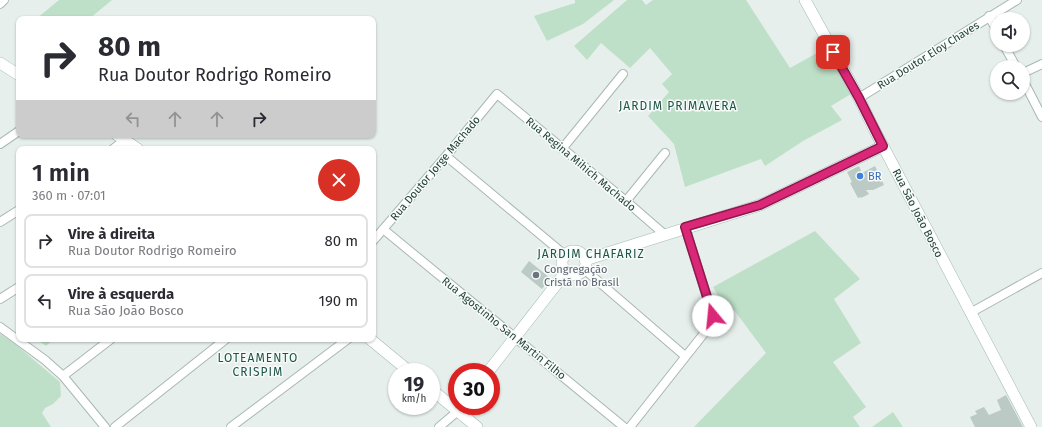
<!DOCTYPE html>
<html lang="pt">
<meta charset="utf-8">
<style>
:root{--surface:#fff;--page:#f2f2f3;--text:#2b2b33;--muted:#7c7c81;--line:#e1e1e2}
body{margin:0;font-family:"Fira Sans",sans-serif;background:var(--page);color:var(--text);height:100vh;display:flex;flex-direction:column;font-size:15px;white-space:nowrap}
*{box-sizing:border-box;margin:0}
p{font-size:13px;color:var(--muted)}
.icon{flex:none;width:22px;height:22px;fill:none;stroke:currentColor;stroke-width:2;stroke-linecap:round;stroke-linejoin:round}
.map{position:relative;flex:1;overflow:hidden}
.sheet{position:absolute;left:16px;top:146px;width:360px;height:196px;display:flex;flex-direction:column;background:var(--surface);border-radius:8px;box-shadow:0 1px 3px #0004}
.sheet>*{flex:none}
.hud{position:absolute;left:16px;top:16px;width:360px;height:122px;border-radius:8px;box-shadow:0 1px 3px #0004;background:#fff;color:var(--text);overflow:hidden}
.fabs{position:absolute;left:990px;top:12px;display:grid;gap:8px}
.fabs a{display:grid;place-items:center;width:40px;height:40px;border-radius:50%;background:var(--surface);box-shadow:0 1px 3px #0004;font-size:20px}
.speed{position:absolute;left:388px;top:363px;display:flex;gap:8px;font-size:20px;font-weight:700;text-align:center}
.speed>*{display:grid;place-content:center;width:52px;height:52px;border-radius:50%;background:var(--surface);box-shadow:0 1px 3px #0004;line-height:1}
.speed small{font-size:10px;font-weight:400}
.speed .limit{border:6px solid #d22;background:#fff;color:#111}
.pin{position:absolute;display:grid;place-items:center;width:34px;height:34px;color:#fff;margin:-17px;border-radius:8px;box-shadow:0 2px 6px #0006}
.me{position:absolute;width:44px;margin:-22px;rotate:343deg;stroke-linejoin:round;filter:drop-shadow(0 0 3px #0008)}
.turn{display:flex;align-items:center;gap:14px;height:84px;padding:0 16px;font-size:18px}
.turn .icon{width:52px;height:52px;stroke-width:2.5}
.turn b{display:block;font-size:28px;line-height:34px}
.lanes{display:flex;align-items:center;height:38px;padding:0 16px;background:#0003;justify-content:center;gap:20px;direction:ltr}
.lanes .off{opacity:.35}
.round{display:grid;place-items:center;flex:none;width:42px;height:42px;border-radius:21px;background:var(--page)}
.head{display:flex;align-items:center;justify-content:space-between;height:68px;padding:0 16px}
h1{font-size:24px;font-weight:600;line-height:30px}
ul{padding:0;list-style:none}
li{display:flex;align-items:center;gap:12px;height:54px;margin:0 8px 6px;padding:0 8px;border:2px solid var(--line);border-radius:8px}
li div{flex:1}
li b{display:block;font-size:15px}
li em{font-style:normal}
.map>svg:first-child{display:block}
</style>
<div class="map">
<svg width="1042" height="427" viewBox="0 0 1042 427">
<rect width="100%" height="100%" fill="#e6efeb"/>
<path fill="#bfe0c8" d="M 59,0 L 112,0 L 89,19 L 36,19 Z
M 575,0 L 614,0 L 583,24 L 547,41 L 534,16 L 575,3 Z
M 627,0 L 642,0 L 646,5 L 653,0 L 746,0 L 790,68 L 826,48 L 851,94 L 831,106 L 842,120 L 803,141 L 765,166 L 761,159 L 685,187 L 674,144 L 648,116 L 669,92 L 662,84 L 672,74 L 650,48 L 630,68 L 601,43 L 587,60 L 574,46 Z
M 815,231 L 860,279 L 834,299 L 861,343 L 833,362 L 866,407 L 853,417 L 860,427 L 694,427 L 766,353 L 734,310 L 727,311 L 713,287 Z
M 0,334 L 15,344 L 60,382 L 61,396 L 53,404 L 45,408 L 42,413 L 51,427 L 0,427 Z
M 36,339 L 54,339 L 46,346 Z
M 893,412 L 903,427 L 872,427 Z"/>
<path fill="#bbcac4" d="M 859,166 L 862,173 L 875,166 L 884,185 L 873,190 L 866,190 L 869,194 L 861,198 L 861,197 L 858,198 L 850,183 L 852,182 L 847,172 Z
M 529,261 L 550,278 L 542,289 L 521,272 Z
M 1006,395 L 1023,427 L 975,427 L 970,417 L 977,414 L 975,411 L 984,407 L 989,415 L 1001,410 L 997,400 Z"/>
<g fill="none" stroke-linecap="round" stroke-linejoin="round">
<defs>
<path id="street" d="M 0,4 L 4,0
M 989,16 L 997,31
M 1004,45 L 1016,67
M 1023,73 L 1042,64
M 1023,80 L 1042,117
M 859,98 L 1017,0
M 0,144 L 19,131
M 113,149 L 125,140
M 562,149 L 623,74
M 446,156 L 565,255
M 626,201 L 665,153
M 0,222 L 19,210
M 383,229 L 624,427
M 373,241 L 446,156 L 497,94 L 626,201 L 664,234
M 584,269 L 685,356
M 0,299 L 19,287
M 970,313 L 1042,273
M 0,327 L 45,360 L 63,376 L 105,427
M 63,376 L 111,339
M 115,427 L 226,339
M 231,427 L 348,339
M 439,427 L 458,411
M 630,427 L 709,327 L 713,316 L 685,227"/>
<path id="secondary" d="M 805,0 L 859,98 L 874,129 L 1031,427
M 0,63 L 19,75
M 117,135 L 138,149
M562 263a12 12 0 1 1 24 0a12 12 0 1 1-24 0Z
M 585,260 L 760,205 L 883,146
M 370,339 L 410,372
M 488,372 L 566,272
M 431,389 L 477,427"/>
</defs>
<use href="#street" stroke="#a8b8b2" stroke-width="10"/>
<use href="#secondary" stroke="#a4bbb3" stroke-width="12"/>
<use href="#street" stroke="#fff" stroke-width="8"/>
<use href="#secondary" stroke="#fff" stroke-width="11"/>
</g>
<g fill="none" stroke-linecap="round" stroke-linejoin="round">
<defs>
<path id="route" d="M 713,316 L 685,227 L 760,205 L 883,146 L 859,98 L 833,52"/>
</defs>
<use href="#route" stroke="#8e194d" stroke-width="10"/>
<use href="#route" stroke="#db2777" stroke-width="7"/>
</g>
<circle fill="#3f7fe0" stroke="#f7fbf9" stroke-width="1.5" cx="860" cy="176" r="4"/>
<circle fill="#6b7280" stroke="#f7fbf9" stroke-width="1.5" cx="536" cy="275" r="4"/>
<g text-anchor="middle" stroke-width="3" stroke-linejoin="round" paint-order="stroke">
<g font-size="11" fill="#24423a" stroke="#f7fbf9">
<text transform="translate(928 55) rotate(-32)" y="4">Rua Doutor Eloy Chaves</text>
<text transform="translate(581 164) rotate(40)" y="4">Rua Regina Mihich Machado</text>
<text transform="translate(435 168) rotate(-50)" y="4">Rua Doutor Jorge Machado</text>
<text transform="translate(918 213) rotate(63)" y="4">Rua São João Bosco</text>
<text transform="translate(504 328) rotate(39)" y="4">Rua Agostinho San Martin Filho</text>
</g>
<g font-size="11" fill="#366cbe" stroke="#f7fbf9" text-anchor="start">
<text x="868" y="180">BR</text>
</g>
<g font-size="11" fill="#5b616d" stroke="#f7fbf9" text-anchor="start">
<text x="544" y="273">Congregação<tspan x="544" dy="13">Cristã no Brasil</tspan></text>
</g>
<g font-size="12" letter-spacing="1" fill="#1f5548" stroke="#f7fbf9">
<text x="678" y="110">JARDIM PRIMAVERA</text>
<text x="591" y="258">JARDIM CHAFARIZ</text>
<text x="258" y="362">LOTEAMENTO<tspan x="258" dy="14">CRISPIM</tspan></text>
</g>
</g>
</svg>
<div class="fabs">
<a><svg class="icon" aria-label="sound" viewBox="0 0 24 24"><path d="M4 9h4l5-4v14l-5-4H4zM17 9q2 3 0 6"/></svg></a>
<a><svg class="icon" aria-label="search" viewBox="0 0 24 24"><circle cx="10" cy="10" r="6"/><path d="M15 15l6 6"/></svg></a>
</div>
<div class="speed"><div>19<small>km/h</small></div><div class="limit">30</div></div>
<div class="pin" style="left:833px;top:52px;background:#d93025"><svg class="icon" aria-label="arrive" viewBox="0 0 24 24"><path d="M6 21V4h12l-3 4 3 4H6"/></svg></div>
<svg class="me" style="left:713px;top:316px" viewBox="-20 -20 40 40"><circle r="19" fill="#fff"/><path d="M0-13L10 11 0 6-10 11z" fill="#db2777"/></svg>
<div class="hud">
<div class="turn"><svg class="icon" aria-label="right" viewBox="0 0 24 24"><path d="M7 20v-9h11M14 6l5 5-5 5"/></svg><div><b>80 m</b>Rua Doutor Rodrigo Romeiro</div></div>
<div class="lanes"><svg class="icon off" aria-label="left" viewBox="0 0 24 24"><path d="M17 20v-9H6M10 6l-5 5 5 5"/></svg><svg class="icon off" aria-label="ahead" viewBox="0 0 24 24"><path d="M12 20V5M6 11l6-6 6 6"/></svg><svg class="icon off" aria-label="ahead" viewBox="0 0 24 24"><path d="M12 20V5M6 11l6-6 6 6"/></svg><svg class="icon" aria-label="right" viewBox="0 0 24 24"><path d="M7 20v-9h11M14 6l5 5-5 5"/></svg></div>
</div>
<section class="sheet">
<div class="head"><div><h1>1 min</h1><p>360 m · 07:01</p></div><a class="round" style="background:#d93025;color:#fff"><svg class="icon" aria-label="close" viewBox="0 0 24 24"><path d="M6 6l12 12M18 6L6 18"/></svg></a></div>
<ul>
<li><svg class="icon" aria-label="right" viewBox="0 0 24 24"><path d="M7 20v-9h11M14 6l5 5-5 5"/></svg><div><b>Vire à direita</b><p>Rua Doutor Rodrigo Romeiro</p></div><em>80 m</em></li>
<li><svg class="icon" aria-label="left" viewBox="0 0 24 24"><path d="M17 20v-9H6M10 6l-5 5 5 5"/></svg><div><b>Vire à esquerda</b><p>Rua São João Bosco</p></div><em>190 m</em></li>
</ul>
</section>
</div>
